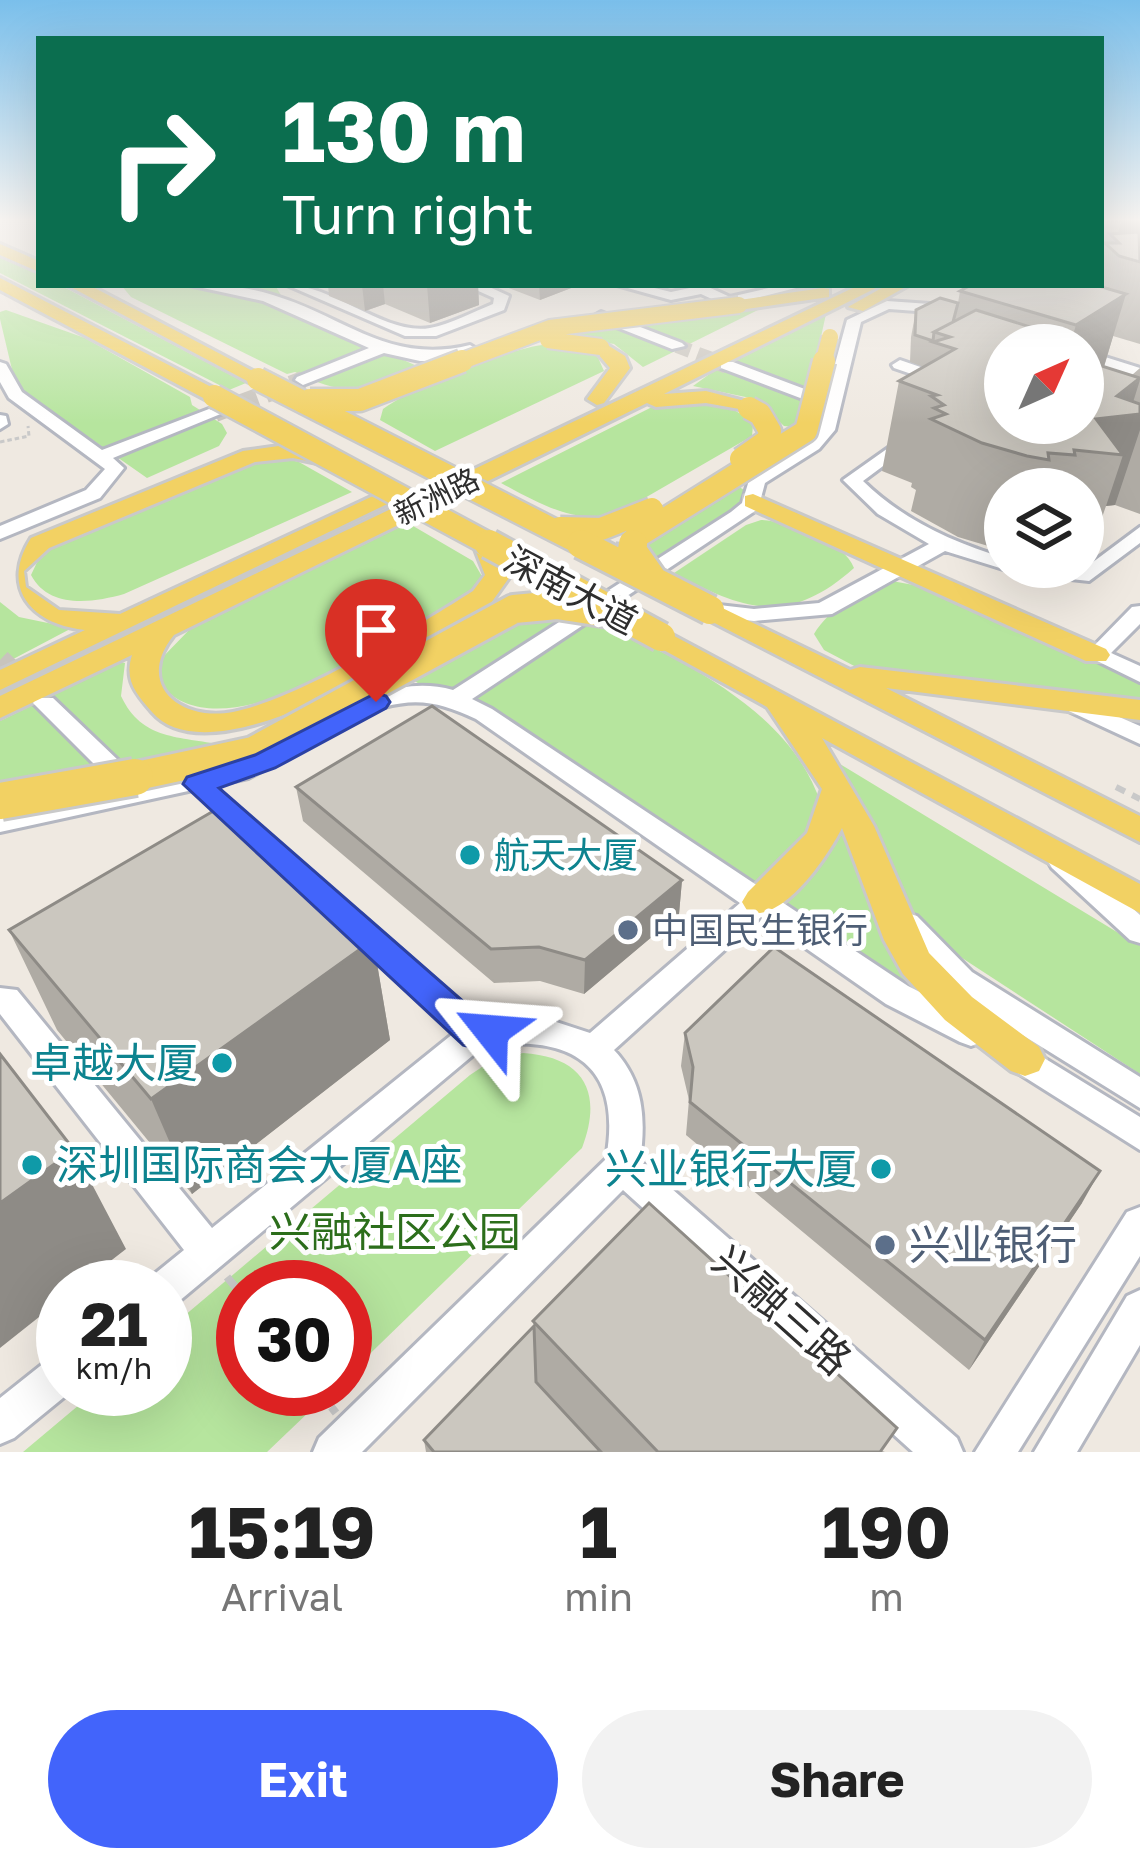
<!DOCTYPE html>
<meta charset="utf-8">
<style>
:root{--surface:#fff;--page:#f2f2f2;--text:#222;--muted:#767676;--accent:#4264fb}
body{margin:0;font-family:"Golos Text","Noto Sans SC",sans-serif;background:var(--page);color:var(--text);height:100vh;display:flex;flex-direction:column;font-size:45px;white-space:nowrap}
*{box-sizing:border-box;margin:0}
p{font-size:39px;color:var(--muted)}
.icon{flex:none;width:66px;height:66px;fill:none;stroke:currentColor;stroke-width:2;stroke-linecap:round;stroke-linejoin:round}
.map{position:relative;height:1452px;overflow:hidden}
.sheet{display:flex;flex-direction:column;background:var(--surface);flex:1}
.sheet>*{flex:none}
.top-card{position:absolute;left:36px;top:36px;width:1068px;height:252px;border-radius:0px;box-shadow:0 12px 48px #0002;background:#0b6e4f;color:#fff;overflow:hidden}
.needle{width:78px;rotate:45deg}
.controls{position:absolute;left:984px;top:324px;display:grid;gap:24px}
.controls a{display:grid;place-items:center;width:120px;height:120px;border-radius:50%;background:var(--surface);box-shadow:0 12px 48px #0002;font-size:60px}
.speed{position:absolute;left:36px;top:1260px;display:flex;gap:24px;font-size:60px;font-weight:700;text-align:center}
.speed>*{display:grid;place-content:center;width:156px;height:156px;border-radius:50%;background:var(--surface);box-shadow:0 12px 48px #0002;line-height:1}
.speed small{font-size:30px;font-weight:400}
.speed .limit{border:18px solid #d22;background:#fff;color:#111}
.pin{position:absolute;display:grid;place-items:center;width:102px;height:102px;color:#fff;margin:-123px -51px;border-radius:50% 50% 50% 0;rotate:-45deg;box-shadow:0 0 12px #0007}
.pin .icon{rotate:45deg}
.me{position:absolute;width:132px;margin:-66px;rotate:298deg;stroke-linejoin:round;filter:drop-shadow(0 0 9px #0008)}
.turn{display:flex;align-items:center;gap:42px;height:252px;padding:0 48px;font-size:54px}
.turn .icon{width:156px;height:156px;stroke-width:2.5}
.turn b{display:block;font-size:84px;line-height:102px}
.eta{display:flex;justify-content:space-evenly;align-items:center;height:204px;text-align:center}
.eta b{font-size:72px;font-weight:700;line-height:84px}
.cta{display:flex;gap:24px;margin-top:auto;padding:24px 48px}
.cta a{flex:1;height:138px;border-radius:72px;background:var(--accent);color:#fff;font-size:48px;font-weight:700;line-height:138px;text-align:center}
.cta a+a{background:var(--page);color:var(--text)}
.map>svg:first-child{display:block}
</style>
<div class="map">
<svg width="1140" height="1452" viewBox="0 0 1140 1452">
<rect width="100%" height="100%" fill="#efe9e1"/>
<path fill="#b6e59e" d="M 0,255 L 39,274 L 39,285 L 60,285 L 246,383 L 229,390 L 0,273 Z
M 121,285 L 275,285 L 289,309 L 417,366 C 360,389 352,400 295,372 L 287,374 L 131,297 Z
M 764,307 L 643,367 L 614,344 L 561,335 L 572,328 Z
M 6,310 L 85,338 L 190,397 L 192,405 L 222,424 L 227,433 L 219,446 L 147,478 L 24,392 L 14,378 L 0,319 L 0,312 Z
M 826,314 L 803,419 L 793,427 L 784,426 L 755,399 L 693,386 L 715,370 Z
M 551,344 L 596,353 L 604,371 L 435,451 L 380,420 L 383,409 C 415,386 512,346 551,344 Z
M 686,400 C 711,403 736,404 753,425 L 752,436 L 624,510 C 580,529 539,503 501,483 L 652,407 Z
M 279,457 L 299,462 L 352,492 L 124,594 C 92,603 49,609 31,575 L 40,556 L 52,546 L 253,461 Z
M 736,485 L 749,493 L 748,504 L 657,562 L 645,544 Z
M 761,520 C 789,521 844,541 854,568 C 789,626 745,611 674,573 L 746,525 Z
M 408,523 L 473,561 L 483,578 L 471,595 C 405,631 225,760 162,686 L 158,662 L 191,628 Z
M 892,581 L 919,586 L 1140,680 L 1140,702 L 858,668 L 824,650 L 814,634 C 829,609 864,585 892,581 Z
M 0,602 L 19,617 L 72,628 L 0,666 Z
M 592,618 C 678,659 790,708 821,804 C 805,839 781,861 754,887 L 480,707 L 425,688 L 412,679 L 492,631 L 527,619 Z
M 121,662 L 125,663 L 121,696 C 142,741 180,736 222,745 L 0,798 L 0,721 Z
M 835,761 L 1140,946 L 1140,1074 L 936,941 L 911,910 L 831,764 Z
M 843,824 L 924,996 L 778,902 Z
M 523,1053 C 585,1057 603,1093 582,1148 L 345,1378 L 345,1287 L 243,1287 L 243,1389 L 333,1389 L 267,1452 L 23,1452 L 98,1389 L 165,1389 L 165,1332 L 470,1075 L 488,1063 Z"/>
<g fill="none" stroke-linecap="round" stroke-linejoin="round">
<path stroke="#c8c4bd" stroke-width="14" stroke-dasharray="14 8" stroke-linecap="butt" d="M 677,346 L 725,364"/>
<path stroke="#c8c4bd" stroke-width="18" stroke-dasharray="18 9" stroke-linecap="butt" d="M 717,361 L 727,365
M 215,413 L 303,380"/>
<path stroke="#c8c4bd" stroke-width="22" stroke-dasharray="22 10" stroke-linecap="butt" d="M 0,660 L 45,703"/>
<defs>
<path id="minor" d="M 189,285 C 218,285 245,286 273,295 C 346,317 389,365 470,345 L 478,350 L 445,361 L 420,361 L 384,353 L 303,385 L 295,380 L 297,377 L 369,348 L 263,301 Z
M 287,285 C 334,285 386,336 430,328 C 451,324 473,312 493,304 L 494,298 L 465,285 L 485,285 L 509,296 L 504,310 L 436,336 L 405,336 Z
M 617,285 L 642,285 L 671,292 L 704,285 L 730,297 L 782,285 L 808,285 L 715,308 L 708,304 L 714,300 L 701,294 L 671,300 Z
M 887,301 L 930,304 L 937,308 L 930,312 L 889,309 L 861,322 L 835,430 L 819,449 L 765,483 L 758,509 L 472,699 L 492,709 L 908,986 L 982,1024 L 987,1033 L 982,1042 L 971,1046 L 960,1042 L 886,1004 L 761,917 L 614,1050 C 644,1082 646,1120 640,1161 L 957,1438 L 963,1452 L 913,1452 L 623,1190 L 362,1452 L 313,1452 L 319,1438 L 606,1159 C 623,1065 572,1034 484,1046 L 178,1302 L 165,1308 L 165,1287 L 147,1287 L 152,1276 L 184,1250 L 0,1014 L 0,988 L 17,990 L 212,1228 L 454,1033 L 341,930 L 337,922 L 341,914 L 351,911 L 361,914 L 482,1020 L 544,1018 L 590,1033 L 740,903 L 476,719 C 443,704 420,697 384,707 L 248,778 L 0,832 L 0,814 L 119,789 L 33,703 L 37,698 L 53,698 L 143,784 C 173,777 207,775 235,763 C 302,737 376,668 453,690 L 731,512 L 742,503 L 750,477 C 782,457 813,447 824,407 L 721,368 L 721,362 L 733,362 L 826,397 L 847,320 Z
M 601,312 L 682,343 L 685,346 L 672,349 L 596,319 L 594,316 Z
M 1083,350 L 1140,368 L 1140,378 L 1083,360 Z
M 900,360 L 1005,396 L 1005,406 L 894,368 L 892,365 Z
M 0,362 L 6,364 L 22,392 L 102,450 L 209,409 L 223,413 L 113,458 L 124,468 L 100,498 L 0,539 L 0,526 L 86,490 L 105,469 L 9,398 L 0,382 Z
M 0,415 L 6,416 L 8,424 L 0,429 Z
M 908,434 L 914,435 L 914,443 L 863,481 C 903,520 952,542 1005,558 L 1005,567 L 1085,568 L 1140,527 L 1140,543 L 1089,581 L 1016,573 L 945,551 L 832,614 L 754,621 L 702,615 L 699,610 L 710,604 L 754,609 L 819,603 L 929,544 L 878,514 L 843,480 Z
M 1140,606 L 1140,624 L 1111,653 L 1140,666 L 1140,682 L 1085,655 L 1132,607 Z
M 1066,694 L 1140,726 L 1140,744 L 1058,706 L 1054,701 Z
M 1062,851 L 1072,854 L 1140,915 L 1140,943 L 1130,940 L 1052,868 L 1048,861 L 1052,854 Z
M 907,913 L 917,916 L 972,972 L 1140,1077 L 1140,1108 L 950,990 L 897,932 L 893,924 L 897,916 Z
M 1013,1039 L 1140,1117 L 1140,1150 L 1002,1063 L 997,1053 L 1002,1043 Z
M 1140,1207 L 1140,1256 L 1018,1452 L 975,1452 L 1127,1212 Z
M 1140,1290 L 1140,1345 L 1077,1452 L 1034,1452 L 1127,1296 Z
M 63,1353 L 63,1389 L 74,1389 L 14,1438 L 0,1444 L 0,1398 L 49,1359 Z"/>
<path id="major" d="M 0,244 L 39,261 L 39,272 L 0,255 Z
M 0,278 L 221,392 L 224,396 L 207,400 L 0,290 Z
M 67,285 L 89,285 L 268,379 L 251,383 Z
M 859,285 L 882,285 L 664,394 L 706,391 L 756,404 L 756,412 L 706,403 L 656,407 L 647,403 L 174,635 C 134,684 180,722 233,712 C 298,699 415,628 473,591 L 485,575 L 473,544 L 476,539 L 494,539 L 511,575 L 491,603 C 430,643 214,784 152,712 C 136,694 124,680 132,655 L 0,718 L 0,696 Z
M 887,285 L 909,285 L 863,311 L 848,307 Z
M 823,288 L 829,289 L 829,297 L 739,310 L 730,305 L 739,300 Z
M 601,341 L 625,356 L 630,368 L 604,403 L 597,405 L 587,399 L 610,368 L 592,347 Z
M 293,444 L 338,458 L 327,465 L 293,458 L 255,462 L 49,548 L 24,571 L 26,587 L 59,610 L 120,614 L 386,490 L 394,488 L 406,495 L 0,690 L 0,670 L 85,630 C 30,624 0,587 31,538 L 243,451 Z
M 753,494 L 1106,649 L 1110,655 L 1106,661 L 1086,661 L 745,506 L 745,496 Z
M 710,602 L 850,670 L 860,667 L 1140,700 L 1140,720 L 886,688 L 1140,816 L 1140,842 L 701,616 L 697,610 L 701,604 Z
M 661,629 L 1140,884 L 1140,913 L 822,738 L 874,826 L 929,953 L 972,997 L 1039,1047 L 1045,1059 L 1039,1071 L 1025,1076 L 1011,1071 L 945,1020 L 903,974 L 884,940 L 842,828 C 827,857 783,923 748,912 L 742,902 L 748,892 L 807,833 L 822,789 L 767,707 L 651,643 L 647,637 L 651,631 Z"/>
</defs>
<use href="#minor" stroke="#b4b7c1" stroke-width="6"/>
<use href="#major" stroke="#c9c9c9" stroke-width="6"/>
<path stroke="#c9c9c9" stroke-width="3" stroke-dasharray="4.5 3" stroke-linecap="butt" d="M 0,442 L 29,436 L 28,426"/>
<path stroke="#c9c9c9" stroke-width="6" stroke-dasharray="10 8" stroke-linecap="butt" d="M 1116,787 L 1140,799"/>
<path stroke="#c9c9c9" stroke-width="8" stroke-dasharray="14 9" stroke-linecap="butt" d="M 227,1277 L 243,1296
M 317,1389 L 336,1413"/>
<use href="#minor" fill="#fff" fill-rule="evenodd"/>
<use href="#major" fill="#f2d163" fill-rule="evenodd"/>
<defs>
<path id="major-bridge-far3" d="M 548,340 L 601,347
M 454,364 L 550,328 L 739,305
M 823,364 L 830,337"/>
<path id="major-bridge-far2" d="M 258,379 L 587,547
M 214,396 L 494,547
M 310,400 L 360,400 L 462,361
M 741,459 L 768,440 L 770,431 L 760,414 L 749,408
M 560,528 L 601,529 L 652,509
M 633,547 L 635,538 L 806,431 L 824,361"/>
<path id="major-bridge-far1" d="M 489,544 L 661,637
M 581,544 L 710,610
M 633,544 L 632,550 L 653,580
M 118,780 L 253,751 L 514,609 L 557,605 L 615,614"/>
<path id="major-bridge" d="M 0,801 L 135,777"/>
</defs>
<use href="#major-bridge-far3" stroke="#c9c9c9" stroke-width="20" stroke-linecap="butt"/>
<use href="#major-bridge-far2" stroke="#c9c9c9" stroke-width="27" stroke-linecap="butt"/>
<use href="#major-bridge-far1" stroke="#c9c9c9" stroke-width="34" stroke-linecap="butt"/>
<use href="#major-bridge" stroke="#c9c9c9" stroke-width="42" stroke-linecap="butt"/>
<use href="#major-bridge-far3" stroke="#f2d163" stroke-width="16"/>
<use href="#major-bridge-far2" stroke="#f2d163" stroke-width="22"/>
<use href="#major-bridge-far1" stroke="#f2d163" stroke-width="28"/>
<use href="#major-bridge" stroke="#f2d163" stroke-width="36"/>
</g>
<path fill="#afaba4" d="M 1101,219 L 1140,219 L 1140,344 L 1113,336 L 1104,367 L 1132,375 L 1140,368 L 1140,514 L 1115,505 L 1106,506 L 1091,549 L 1083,548 L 1083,489 L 1005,489 L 1005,551 L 958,537 L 911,511 L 916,490 L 911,487 L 912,483 L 882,471 L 899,381 L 924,367 L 910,362 L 911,337 L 916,310 L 958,303 L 960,291 L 971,285 L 1101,285 Z
M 328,285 L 478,285 L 479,305 L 430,323 L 385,304 L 365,311 L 329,296 Z
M 501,285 L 579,285 L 540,300 Z
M 296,787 L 682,880 L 679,914 L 584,994 L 540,981 L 494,983 L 303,821 Z
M 9,930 L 373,940 L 390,1040 L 192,1194 L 57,1030 Z
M 685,1033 L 1082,1203 L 969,1370 L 686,1135 L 689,1100 L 681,1066 Z
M 533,1321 L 885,1452 L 426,1452 L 424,1440 L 534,1326 Z"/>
<path fill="#8e8b86" d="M 1122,219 L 1140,219 L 1140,252 L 1116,240 Z
M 362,285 L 383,285 L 385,304 L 365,311 Z
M 427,285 L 478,285 L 479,305 L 430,323 Z
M 539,285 L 579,285 L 540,300 Z
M 1126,294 L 1101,376 L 1083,389 L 1083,345 L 1070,345 L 1076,325 Z
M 1140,380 L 1129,415 L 1140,414 L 1140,430 L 1115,505 L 1106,506 L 1123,455 L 1096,419 L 1117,396 Z
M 682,880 L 679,914 L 584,994 L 585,960 Z
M 373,940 L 390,1040 L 192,1194 L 151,1099 Z
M 74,1150 L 126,1249 L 77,1287 L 63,1287 L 63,1298 L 0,1348 L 0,1203 Z
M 1100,1171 L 1082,1203 L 969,1370 L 985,1340 Z"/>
<path fill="#cbc7bf" stroke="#8e8b86" stroke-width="3" d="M 1139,232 L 1140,262 L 1119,256 L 1105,243 L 1119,243 L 1110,234 Z
M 971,285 L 1095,285 L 1126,294 L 1076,325 L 960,291 Z
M 940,298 L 958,303 L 953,322 L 934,332 L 933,341 L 915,335 L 916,310 Z
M 976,310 L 1094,347 L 1083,354 L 1083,345 L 1005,345 L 1005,423 L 1083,423 L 1083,360 L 1140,378 L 1117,396 L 1140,404 L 1140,414 L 1096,419 L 1123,455 L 1074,450 L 1075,455 L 1048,453 L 1049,460 L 1027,456 L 982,443 L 931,419 L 946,414 L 934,408 L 944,405 L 931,396 L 937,395 L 899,381 L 955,349 L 933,342 L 950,337 L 934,332 Z
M 432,706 L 682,880 L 585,960 L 539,947 L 491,949 L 296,787 Z
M 222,806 L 373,940 L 151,1099 L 9,930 Z
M 774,947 L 1100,1171 L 985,1340 L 690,1102 L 693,1067 L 685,1033 Z
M 0,1054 L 74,1150 L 0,1203 Z
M 649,1203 L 897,1428 L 880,1452 L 658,1452 L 533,1321 Z
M 534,1326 L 536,1382 L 601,1452 L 434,1452 L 424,1440 Z"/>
<linearGradient id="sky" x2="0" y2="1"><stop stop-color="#7abfeb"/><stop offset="0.52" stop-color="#f8f5f2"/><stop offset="1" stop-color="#f8f5f2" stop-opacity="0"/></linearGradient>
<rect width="1140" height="423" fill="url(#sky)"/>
<path fill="#4264fb" stroke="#2b41a3" stroke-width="3" d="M 376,693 L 386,696 L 390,702 L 386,708 L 275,768 L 219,788 L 482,1018 L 504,1020 L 509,1031 L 504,1041 C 489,1047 479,1050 463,1045 L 183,784 L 187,777 L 255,755 Z"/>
<g fill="#0f9aa8" stroke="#fff" stroke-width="4.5">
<circle cx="470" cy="855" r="12"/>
<circle cx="222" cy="1063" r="12"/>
<circle cx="32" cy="1165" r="12"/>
<circle cx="881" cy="1169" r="12"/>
</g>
<g fill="#5c6f8a" stroke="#fff" stroke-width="4.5">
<circle cx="628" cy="930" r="12"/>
<circle cx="885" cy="1245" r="12"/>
</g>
<g text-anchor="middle" stroke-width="10" stroke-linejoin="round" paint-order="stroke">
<g font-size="30" fill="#2e2e2e" stroke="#fff">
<text transform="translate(437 497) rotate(-26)" y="10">新洲路</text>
</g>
<g font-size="36" fill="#2e2e2e" stroke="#fff">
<text transform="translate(571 590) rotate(28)" y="13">深南大道</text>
</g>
<g font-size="36" fill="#0d838f" stroke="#fff" text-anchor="start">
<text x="494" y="868">航天大厦</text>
</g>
<g font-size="36" fill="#4e5e75" stroke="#fff" text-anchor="start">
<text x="652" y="943">中国民生银行</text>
</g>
<g font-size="42" fill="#0d838f" stroke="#fff" text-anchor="end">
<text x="198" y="1078">卓越大厦</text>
<text x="56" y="1180" text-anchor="start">深圳国际商会大厦A座</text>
<text x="857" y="1184">兴业银行大厦</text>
</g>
<g font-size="42" fill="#2c6e1b" stroke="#fff">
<text x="395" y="1247">兴融社区公园</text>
</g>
<g font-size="42" fill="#4e5e75" stroke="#fff" text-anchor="start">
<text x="909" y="1260">兴业银行</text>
</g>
<g font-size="42" fill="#2e2e2e" stroke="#fff">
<text transform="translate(782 1310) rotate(42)" y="15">兴融三路</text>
</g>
</g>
</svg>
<div class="controls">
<a><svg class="needle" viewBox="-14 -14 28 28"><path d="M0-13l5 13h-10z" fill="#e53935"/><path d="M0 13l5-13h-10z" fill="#767676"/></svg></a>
<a><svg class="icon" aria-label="layers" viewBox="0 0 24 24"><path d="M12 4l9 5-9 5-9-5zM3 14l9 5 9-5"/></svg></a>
</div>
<div class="speed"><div>21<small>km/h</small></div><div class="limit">30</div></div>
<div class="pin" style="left:376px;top:702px;background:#d93025"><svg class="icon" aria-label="arrive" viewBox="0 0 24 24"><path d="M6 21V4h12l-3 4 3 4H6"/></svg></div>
<svg class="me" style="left:491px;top:1031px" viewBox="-20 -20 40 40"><path d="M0-17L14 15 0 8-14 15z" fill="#4264fb" stroke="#fff" stroke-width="4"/></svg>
<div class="top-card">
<div class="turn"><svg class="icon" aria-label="right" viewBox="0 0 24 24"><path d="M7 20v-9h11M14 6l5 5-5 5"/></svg><div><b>130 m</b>Turn right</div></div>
</div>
</div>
<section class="sheet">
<div class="eta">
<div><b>15:19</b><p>Arrival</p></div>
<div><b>1</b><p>min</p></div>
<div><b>190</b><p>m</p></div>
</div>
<div class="cta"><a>Exit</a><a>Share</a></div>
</section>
